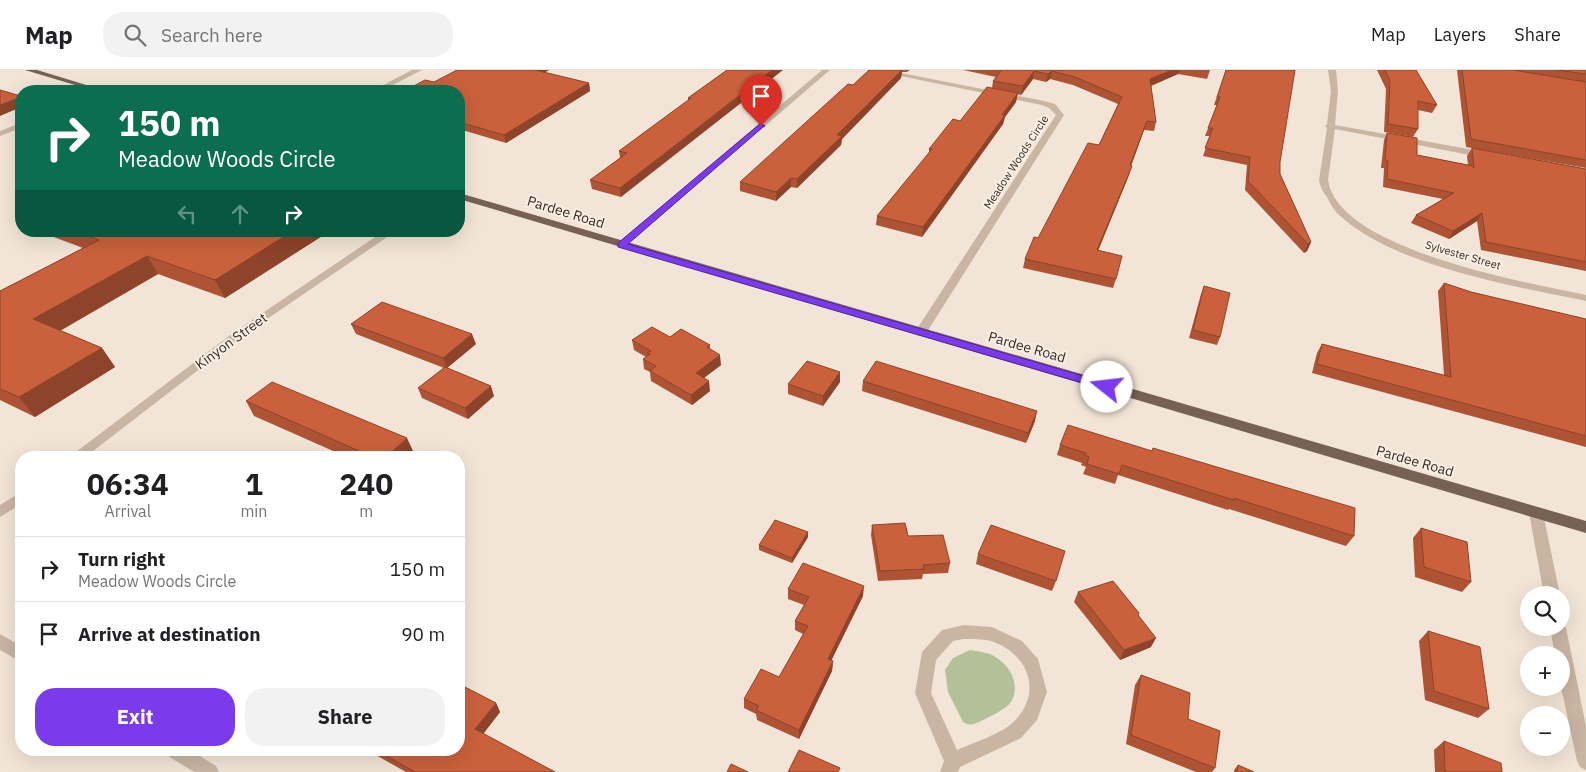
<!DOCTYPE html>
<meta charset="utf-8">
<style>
:root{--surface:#fff;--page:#f2f2f2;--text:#202124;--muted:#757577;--line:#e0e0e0;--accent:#7c3aed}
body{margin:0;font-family:"IBM Plex Sans",sans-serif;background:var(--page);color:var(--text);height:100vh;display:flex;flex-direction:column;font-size:19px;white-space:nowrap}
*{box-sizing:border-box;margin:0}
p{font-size:16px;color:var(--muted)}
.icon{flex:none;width:28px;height:28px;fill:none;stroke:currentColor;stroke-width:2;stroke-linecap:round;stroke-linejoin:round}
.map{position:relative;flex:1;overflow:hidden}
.panel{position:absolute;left:15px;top:381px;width:450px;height:305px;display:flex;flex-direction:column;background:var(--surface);border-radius:20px;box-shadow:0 5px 20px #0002}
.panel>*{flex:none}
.hud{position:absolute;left:15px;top:15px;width:450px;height:152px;border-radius:20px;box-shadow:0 5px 20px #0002;background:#0b6e4f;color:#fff;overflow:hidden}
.buttons{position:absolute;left:1520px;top:516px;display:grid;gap:10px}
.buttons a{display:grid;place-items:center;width:50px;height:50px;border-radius:50%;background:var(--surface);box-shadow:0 5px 20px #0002;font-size:25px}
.pin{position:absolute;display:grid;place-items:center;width:42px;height:42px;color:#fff;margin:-51px -21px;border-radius:50% 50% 50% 0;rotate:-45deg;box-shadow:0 0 5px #0007}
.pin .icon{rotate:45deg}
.me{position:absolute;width:55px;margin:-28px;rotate:286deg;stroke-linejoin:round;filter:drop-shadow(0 0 4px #0008)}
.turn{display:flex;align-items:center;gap:18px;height:105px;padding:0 20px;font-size:22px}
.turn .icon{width:65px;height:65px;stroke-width:2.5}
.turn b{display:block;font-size:35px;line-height:42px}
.lanes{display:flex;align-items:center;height:48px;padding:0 20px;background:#0003;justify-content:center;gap:25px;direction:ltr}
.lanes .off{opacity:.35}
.eta{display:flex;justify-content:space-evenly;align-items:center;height:85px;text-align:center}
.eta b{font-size:30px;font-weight:700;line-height:35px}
.button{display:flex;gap:10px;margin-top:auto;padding:10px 20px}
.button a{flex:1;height:58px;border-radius:20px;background:var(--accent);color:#fff;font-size:20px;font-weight:700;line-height:58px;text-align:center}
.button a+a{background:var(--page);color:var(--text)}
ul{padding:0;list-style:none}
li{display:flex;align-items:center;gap:15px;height:65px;padding:0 20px;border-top:1px solid var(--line)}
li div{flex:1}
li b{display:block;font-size:19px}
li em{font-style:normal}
header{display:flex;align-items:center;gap:30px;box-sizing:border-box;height:70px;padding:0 25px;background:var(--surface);border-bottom:1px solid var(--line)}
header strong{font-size:24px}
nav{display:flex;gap:28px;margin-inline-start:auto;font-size:18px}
.search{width:350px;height:45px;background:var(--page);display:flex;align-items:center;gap:12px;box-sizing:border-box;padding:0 18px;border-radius:20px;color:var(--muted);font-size:19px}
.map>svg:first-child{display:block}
</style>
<header>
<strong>Map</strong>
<div class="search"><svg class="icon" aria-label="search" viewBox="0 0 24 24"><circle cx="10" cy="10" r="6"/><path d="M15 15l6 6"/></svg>Search here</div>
<nav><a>Map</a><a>Layers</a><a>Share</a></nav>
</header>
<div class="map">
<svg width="1586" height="702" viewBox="0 0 1586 702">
<rect width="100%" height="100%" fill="#f2e5d7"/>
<path fill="#b2c197" d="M 970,580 C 976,581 984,582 990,584 C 1008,592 1022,613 1011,632 C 1007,639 982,651 974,654 C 969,655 966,654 963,652 L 948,622 L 945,600 L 953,588 Z"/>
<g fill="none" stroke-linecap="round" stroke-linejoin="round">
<path fill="#cab5a3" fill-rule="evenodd" d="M 412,0 L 422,0 L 381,21 L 372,21 Z
M 822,0 L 830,0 L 624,177 L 618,177 L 618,173 Z
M 871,0 L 886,0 L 1044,31 L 1055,34 L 1064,45 L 927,262 L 921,265 L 915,262 L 1056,45 L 1049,38 L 1042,35 Z
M 1328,0 L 1336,0 L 1338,21 L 1335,55 L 1485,82 L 1489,85 L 1485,88 L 1335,59 L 1328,110 C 1338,180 1529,213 1586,225 L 1586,231 C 1514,216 1391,196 1337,143 C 1333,139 1330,133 1327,127 C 1323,122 1320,117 1319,110 L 1327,58 L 1325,56 L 1327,54 L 1331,21 Z
M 21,53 L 21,58 L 0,66 L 0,61 Z
M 384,161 L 396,161 L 241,267 L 84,388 L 68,388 L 233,263 Z
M 21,422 L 21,434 L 0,447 L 0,435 Z
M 1536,438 L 1541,439 L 1543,443 L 1560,525 L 1544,525 L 1529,443 L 1531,439 Z
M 1561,552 L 1566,558 L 1586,656 L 1586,700 L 1580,697 L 1577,691 L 1561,617 L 1561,585 L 1555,585 L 1550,558 L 1561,558 Z
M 964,555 L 992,557 L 1022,571 L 1038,589 L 1047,622 L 1037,650 L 1021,668 L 960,697 L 958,702 L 940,702 L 944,691 L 915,623 L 922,582 L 942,560 ZM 964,569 C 972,569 983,569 991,571 C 1031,584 1044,627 1010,655 C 999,664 971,674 957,680 L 931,623 L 936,590 L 953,571 Z
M 0,564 L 21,576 L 21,592 L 0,580 Z
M 165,680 L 190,680 L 216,696 L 219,702 L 194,702 L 168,686 Z"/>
<path fill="#776155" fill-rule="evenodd" d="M 25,0 L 37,0 L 106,21 L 95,21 Z
M 459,123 L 1586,451 L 1586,463 L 459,129 Z"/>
</g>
<path fill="#ae5334" d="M 727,0 L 621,127 L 592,119 L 590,110 L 620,88 L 619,81 L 688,31 L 688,28 Z
M 869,0 L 910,0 L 907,2 L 902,2 L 901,8 L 842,69 L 841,75 L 797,118 L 791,117 L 776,131 L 740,121 L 740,112 L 853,15 Z
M 963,0 L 1210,0 L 1207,9 L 1178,4 L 1151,16 L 1156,52 L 1154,61 L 1144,60 L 1131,96 L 1129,105 L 1098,181 L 1116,209 L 1113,218 L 1023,198 L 1025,189 L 1038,168 L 1099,75 L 1118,34 L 1073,15 L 1050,9 L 1046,12 L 1033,9 L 1021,25 L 1017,24 L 1016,32 L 1005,47 L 1003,54 L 922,167 L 876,155 L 877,146 L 929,84 L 929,79 L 960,51 L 992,18 L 993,11 L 996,7 Z
M 1226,0 L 1280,92 L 1280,104 L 1311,172 L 1307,181 L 1304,183 L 1245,120 L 1247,95 L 1203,86 L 1210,66 L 1205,66 L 1217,35 L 1214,35 Z
M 1377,0 L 1416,0 L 1437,35 L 1432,43 L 1418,40 L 1418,59 L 1413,67 L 1384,62 L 1386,19 Z
M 1457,0 L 1586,0 L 1586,98 L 1466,77 Z
M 545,3 L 589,13 L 590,21 L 506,73 L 459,59 L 459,21 L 434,12 Z
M 1387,63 L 1417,85 L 1468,95 L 1467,86 L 1472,78 L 1586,99 L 1586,201 L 1481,180 L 1477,151 L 1449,169 L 1411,153 L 1416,145 L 1443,129 L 1383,117 L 1384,98 L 1381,98 L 1384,70 Z
M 48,161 L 330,161 L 225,228 L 158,204 L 60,261 L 102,278 L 115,297 L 35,347 L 0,330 L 0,221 L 83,178 L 51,166 Z
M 1444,213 L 1471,222 L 1586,249 L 1586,377 L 1312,303 L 1317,283 L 1322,274 L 1444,305 L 1438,221 Z
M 1204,216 L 1220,267 L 1217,275 L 1189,268 L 1201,224 Z
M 351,254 L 476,274 L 447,298 L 494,326 L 468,349 L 422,328 L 418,318 L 444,298 L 356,264 Z
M 670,267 L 710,275 L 710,279 L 721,295 L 704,308 L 710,321 L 692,335 L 651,311 L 650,302 L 644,299 L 643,289 L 646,287 L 634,280 L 632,270 Z
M 840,302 L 840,312 L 823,336 L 788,324 L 788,314 Z
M 863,311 L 1035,351 L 1026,373 L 862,321 Z
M 246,331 L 414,383 L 408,388 L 349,388 L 254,346 Z
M 1060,375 L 1152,381 L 1153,378 L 1354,466 L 1346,476 L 1229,439 L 1228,440 L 1118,405 L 1115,414 L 1083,404 L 1086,397 L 1081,395 L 1082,393 L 1057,385 Z
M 872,455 L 908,466 L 950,493 L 948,503 L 923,504 L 922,509 L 878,511 L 871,465 Z
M 1421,458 L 1471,512 L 1462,522 L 1415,507 L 1413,468 Z
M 808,462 L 808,467 L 792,493 L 759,480 L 759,475 Z
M 978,484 L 1056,511 L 1052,521 L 976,494 Z
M 788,519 L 863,526 L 831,591 L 833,591 L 832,601 L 799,669 L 757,650 L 756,644 L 744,638 L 744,629 L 779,607 L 803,564 L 795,560 L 795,551 L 804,535 L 788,529 Z
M 1078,522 L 1138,545 L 1151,577 L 1120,590 L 1074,532 Z
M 1428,561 L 1489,639 L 1478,648 L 1425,630 L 1419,571 Z
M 1141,605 L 1188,649 L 1215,698 L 1212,702 L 1196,702 L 1126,674 L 1135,615 Z
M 496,633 L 500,642 L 483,664 L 555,702 L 406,702 L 374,684 L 371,680 L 459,680 Z
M 1444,671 L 1502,702 L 1435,702 L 1434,680 Z
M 1238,695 L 1254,702 L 1234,702 L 1234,700 Z"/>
<path fill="#8d442a" d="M 535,0 L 549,0 L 536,8 Z
M 772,0 L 783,0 L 621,127 L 620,118 Z
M 902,0 L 901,8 L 842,69 L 841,75 L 797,118 L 797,109 L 837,65 Z
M 1172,0 L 1180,0 L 1178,4 L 1148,17 L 1150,9 Z
M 1034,1 L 1033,9 L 1021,25 L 1023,16 Z
M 1052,1 L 1050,9 L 1046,12 L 1048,4 Z
M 589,13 L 590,21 L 506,73 L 504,65 Z
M 1018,23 L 1016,32 L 1005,47 L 1003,54 L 922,167 L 923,157 L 1002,45 Z
M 21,27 L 21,37 L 0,46 L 0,35 Z
M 1147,51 L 1144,60 L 1128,104 L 1130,95 Z
M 1132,96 L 1129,105 L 1094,190 L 1097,180 Z
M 791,108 L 791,117 L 776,131 L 776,122 Z
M 1482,143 L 1477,151 L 1449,169 L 1453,161 Z
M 293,161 L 330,161 L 225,228 L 215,210 Z
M 1311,172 L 1307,181 L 1304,183 L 1308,174 Z
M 147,186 L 158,204 L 47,268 L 33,249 Z
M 472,264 L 476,274 L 447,298 L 443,288 Z
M 102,278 L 115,297 L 35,347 L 19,327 Z
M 720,285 L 721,295 L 697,313 L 696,303 Z
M 840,302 L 840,312 L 823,336 L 823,326 Z
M 709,311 L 710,321 L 692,335 L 691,325 Z
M 491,316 L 494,326 L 468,349 L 465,338 Z
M 1037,341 L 1035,351 L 1026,373 L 1028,363 Z
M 407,368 L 414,383 L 408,388 L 385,388 Z
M 808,462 L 808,467 L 792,493 L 792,488 Z
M 864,516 L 863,526 L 827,599 L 828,589 Z
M 1156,568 L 1151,577 L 1120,590 L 1124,580 Z
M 833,591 L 832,601 L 799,669 L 799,660 Z
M 496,633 L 500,642 L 480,668 L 475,659 Z"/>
<path fill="#ca613c" stroke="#8d442a" d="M 457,0 L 535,0 L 589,13 L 504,65 L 459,52 L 459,21 L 404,21 L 425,10 L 434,12 Z
M 727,0 L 772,0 L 620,118 L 590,110 L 627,83 L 619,81 L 691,28 L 688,28 Z
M 869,0 L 902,0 L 837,65 L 842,66 L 797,109 L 791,108 L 776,122 L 740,112 L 848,14 L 853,15 Z
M 1002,0 L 1172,0 L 1150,9 L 1156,52 L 1147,51 L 1130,95 L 1132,96 L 1097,180 L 1122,186 L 1116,209 L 1025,189 L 1034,167 L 1038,168 L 1088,73 L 1099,75 L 1122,27 L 1075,7 L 1052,1 L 1048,4 L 1034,1 L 1023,16 L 993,11 Z
M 1226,0 L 1295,0 L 1280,92 L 1280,104 L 1311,172 L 1308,174 L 1248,111 L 1250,87 L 1205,78 L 1213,58 L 1208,58 L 1220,27 L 1217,27 Z
M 1385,0 L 1416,0 L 1437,35 L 1418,31 L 1418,59 L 1388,54 L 1390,11 Z
M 1462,0 L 1513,0 L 1586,12 L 1586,90 L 1471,69 Z
M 1557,0 L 1586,0 L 1586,4 Z
M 987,17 L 1018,23 L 1002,45 L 1005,45 L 923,157 L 877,146 L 932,79 L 929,79 L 953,49 L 960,51 Z
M 0,20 L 21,26 L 21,27 L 0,35 Z
M 1387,63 L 1417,68 L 1417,85 L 1473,96 L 1474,98 L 1472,78 L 1586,99 L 1586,192 L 1486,172 L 1482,143 L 1453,161 L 1416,145 L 1454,123 L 1387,109 L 1388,91 L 1385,90 Z
M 75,161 L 293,161 L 215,210 L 147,186 L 33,249 L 102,278 L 19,327 L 0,319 L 0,221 L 99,170 Z
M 1444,213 L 1471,222 L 1586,249 L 1586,366 L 1317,294 L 1322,274 L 1451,307 Z
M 1204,216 L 1230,223 L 1220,267 L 1193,260 Z
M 382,232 L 472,264 L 443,288 L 351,254 Z
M 652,257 L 670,267 L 681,259 L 710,275 L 707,277 L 720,285 L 696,303 L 709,311 L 691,325 L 650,301 L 656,296 L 643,289 L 650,284 L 647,283 L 651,281 L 632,270 Z
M 807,291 L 840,302 L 823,326 L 788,314 Z
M 876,291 L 1037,341 L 1028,363 L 863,311 Z
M 445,297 L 491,316 L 465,338 L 418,318 Z
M 272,312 L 407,368 L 385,388 L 375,388 L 246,331 Z
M 1068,355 L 1152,381 L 1153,378 L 1355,438 L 1354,466 L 1234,428 L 1234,430 L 1122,395 L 1119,404 L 1087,394 L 1089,387 L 1085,385 L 1086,383 L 1060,375 Z
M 775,450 L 808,462 L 792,488 L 759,475 Z
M 905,453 L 908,466 L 943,465 L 950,493 L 923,495 L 924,499 L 880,501 L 872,455 Z
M 991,455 L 1065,481 L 1056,511 L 978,484 Z
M 1421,458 L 1467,472 L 1471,512 L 1424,497 Z
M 803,493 L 864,516 L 828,589 L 833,591 L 799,660 L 756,640 L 759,636 L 744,629 L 761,599 L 779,607 L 808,556 L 795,551 L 809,527 L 788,519 Z
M 1113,511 L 1139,543 L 1138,545 L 1156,568 L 1124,580 L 1078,522 Z
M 1428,561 L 1480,577 L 1489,639 L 1434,621 Z
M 1141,605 L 1190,623 L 1188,649 L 1220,661 L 1215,698 L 1131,665 Z
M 461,615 L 496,633 L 475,659 L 555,702 L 415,702 L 376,680 L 459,680 L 459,618 Z
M 1444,671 L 1501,693 L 1502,702 L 1445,702 Z
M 799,680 L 840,698 L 838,702 L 788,702 Z
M 731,694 L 748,702 L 727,702 Z
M 1238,695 L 1254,702 L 1237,702 Z"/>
<path fill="#7c3aed" stroke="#51269a" d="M 761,53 L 765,56 L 763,57 L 628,174 L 1111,314 L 1113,317 L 1111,319 L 1103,319 L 618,177 L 618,173 Z"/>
<g text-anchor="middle" stroke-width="4" stroke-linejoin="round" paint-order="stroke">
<g font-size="11" fill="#342a25" stroke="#f9efe3">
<text transform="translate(1016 92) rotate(-57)" y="4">Meadow Woods Circle</text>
<text transform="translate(1463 185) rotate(16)" y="4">Sylvester Street</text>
</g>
<g font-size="14" fill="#342a25" stroke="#f9efe3">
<text transform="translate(566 142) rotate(17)" y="5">Pardee Road</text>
<text transform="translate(231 271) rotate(-36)" y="5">Kinyon Street</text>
<text transform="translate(1027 277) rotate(16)" y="5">Pardee Road</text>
<text transform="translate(1415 391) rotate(16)" y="5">Pardee Road</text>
</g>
</g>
</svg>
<div class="buttons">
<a><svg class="icon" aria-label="search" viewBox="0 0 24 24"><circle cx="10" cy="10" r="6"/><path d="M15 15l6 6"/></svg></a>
<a>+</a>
<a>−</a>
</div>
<div class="pin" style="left:761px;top:56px;background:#d93025"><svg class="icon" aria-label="arrive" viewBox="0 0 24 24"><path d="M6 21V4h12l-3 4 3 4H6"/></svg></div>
<svg class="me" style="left:1107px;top:317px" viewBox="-20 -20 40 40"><circle r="19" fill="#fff"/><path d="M0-13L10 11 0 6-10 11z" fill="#7c3aed"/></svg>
<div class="hud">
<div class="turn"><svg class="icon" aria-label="right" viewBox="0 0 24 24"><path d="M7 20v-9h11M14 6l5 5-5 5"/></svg><div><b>150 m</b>Meadow Woods Circle</div></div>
<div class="lanes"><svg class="icon off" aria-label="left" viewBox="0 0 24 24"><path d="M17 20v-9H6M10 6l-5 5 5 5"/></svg><svg class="icon off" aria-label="ahead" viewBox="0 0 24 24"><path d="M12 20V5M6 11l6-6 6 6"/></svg><svg class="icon" aria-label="right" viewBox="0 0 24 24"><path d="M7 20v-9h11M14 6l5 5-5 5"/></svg></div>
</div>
<section class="panel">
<div class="eta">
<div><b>06:34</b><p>Arrival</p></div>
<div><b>1</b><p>min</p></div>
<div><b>240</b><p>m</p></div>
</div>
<ul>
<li><svg class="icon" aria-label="right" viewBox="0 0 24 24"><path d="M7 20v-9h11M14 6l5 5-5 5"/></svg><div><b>Turn right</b><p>Meadow Woods Circle</p></div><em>150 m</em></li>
<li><svg class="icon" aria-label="arrive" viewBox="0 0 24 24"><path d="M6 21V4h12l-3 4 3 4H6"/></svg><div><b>Arrive at destination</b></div><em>90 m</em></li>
</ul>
<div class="button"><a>Exit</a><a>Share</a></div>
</section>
</div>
